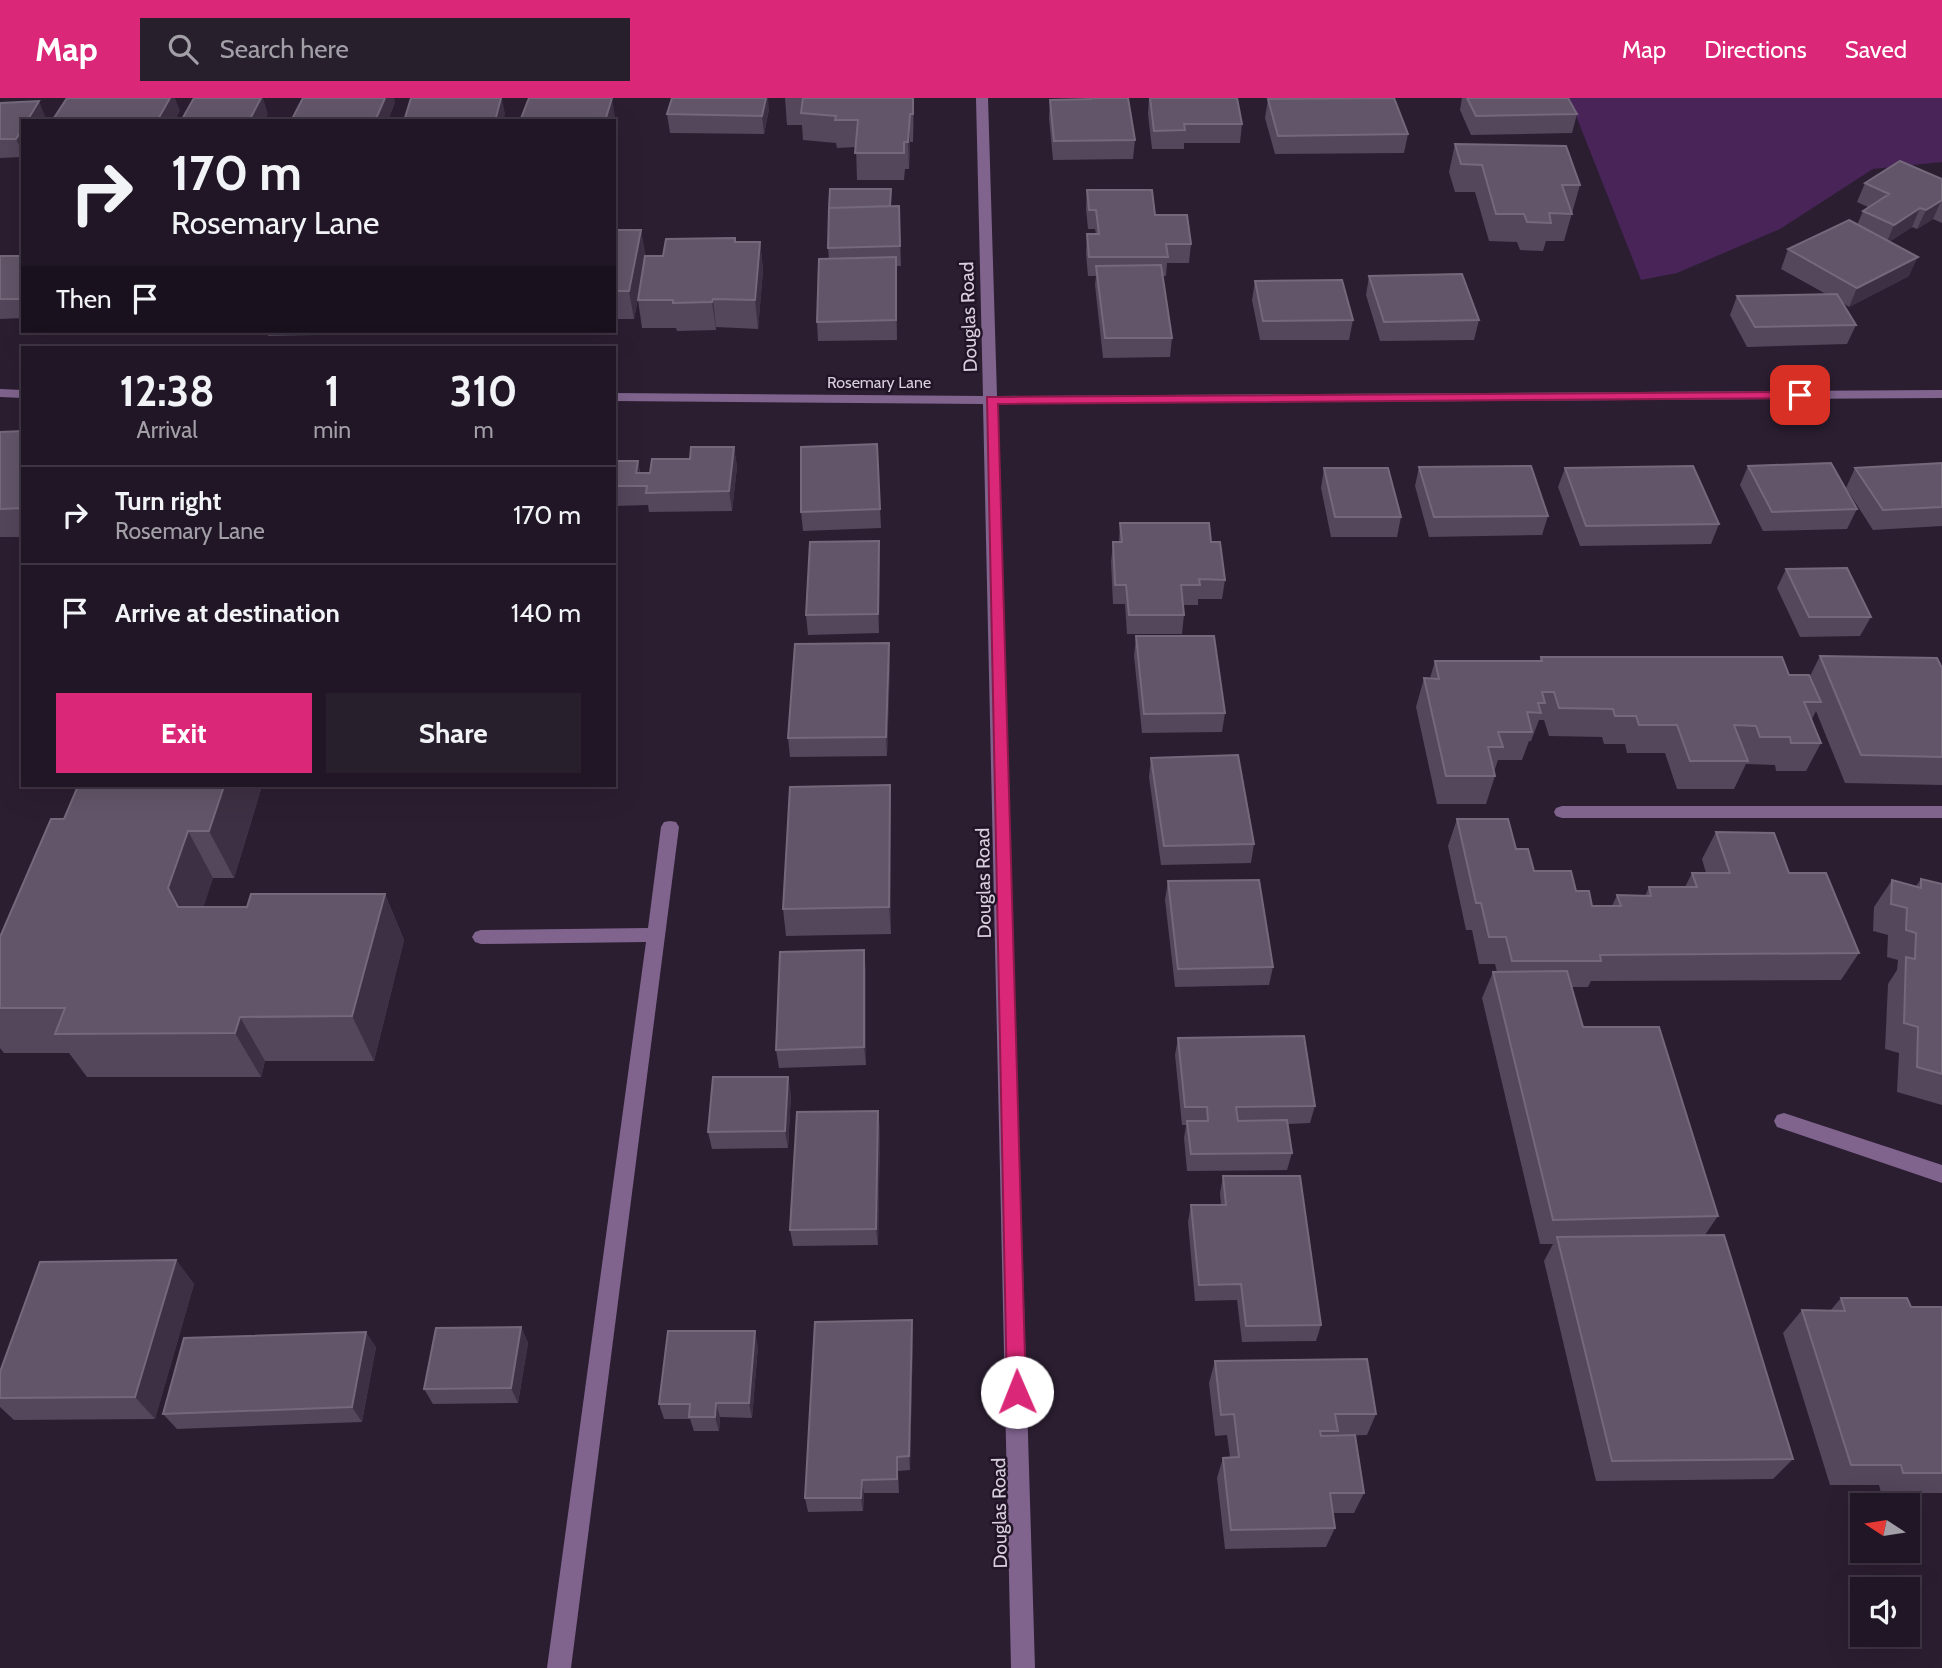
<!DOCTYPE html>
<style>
:root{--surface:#201625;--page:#281f2d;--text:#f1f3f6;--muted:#a29fa7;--line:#3d3542;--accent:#db2777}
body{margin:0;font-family:Cabin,sans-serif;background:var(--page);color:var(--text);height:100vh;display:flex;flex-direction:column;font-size:26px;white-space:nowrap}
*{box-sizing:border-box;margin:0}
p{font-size:23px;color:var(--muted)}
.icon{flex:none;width:38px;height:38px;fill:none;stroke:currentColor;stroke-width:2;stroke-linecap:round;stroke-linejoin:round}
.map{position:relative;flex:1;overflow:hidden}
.sheet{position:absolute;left:21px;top:248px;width:595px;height:441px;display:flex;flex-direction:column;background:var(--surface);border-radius:0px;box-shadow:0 7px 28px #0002,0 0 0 2px var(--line)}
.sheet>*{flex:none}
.banner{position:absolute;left:21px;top:21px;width:595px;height:214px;border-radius:0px;box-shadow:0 7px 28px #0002,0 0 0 2px var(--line);background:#201625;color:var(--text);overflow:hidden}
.needle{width:46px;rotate:282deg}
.buttons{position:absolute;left:1850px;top:1395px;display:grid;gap:14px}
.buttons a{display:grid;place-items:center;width:70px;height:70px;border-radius:0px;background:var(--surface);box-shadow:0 7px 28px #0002,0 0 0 2px var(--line);font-size:35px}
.pin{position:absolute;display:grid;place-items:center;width:60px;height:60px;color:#fff;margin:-30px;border-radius:14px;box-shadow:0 4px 10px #0006}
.me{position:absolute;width:77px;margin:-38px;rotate:359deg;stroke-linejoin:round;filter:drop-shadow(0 0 5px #0008)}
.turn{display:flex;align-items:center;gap:24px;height:147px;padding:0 35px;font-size:32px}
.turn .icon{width:91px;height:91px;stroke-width:2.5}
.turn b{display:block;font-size:49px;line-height:60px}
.then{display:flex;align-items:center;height:66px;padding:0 35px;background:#0003;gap:14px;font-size:26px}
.eta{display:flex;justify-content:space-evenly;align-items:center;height:119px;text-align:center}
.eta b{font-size:42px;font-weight:700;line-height:49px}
.primary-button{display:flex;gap:14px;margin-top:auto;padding:14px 35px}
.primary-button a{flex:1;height:80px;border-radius:0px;background:var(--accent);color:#fff;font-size:28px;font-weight:700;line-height:80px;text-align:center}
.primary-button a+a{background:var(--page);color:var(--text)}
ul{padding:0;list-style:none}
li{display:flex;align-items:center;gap:21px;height:98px;padding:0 35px;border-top:2px solid var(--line)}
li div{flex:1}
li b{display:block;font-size:26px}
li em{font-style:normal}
header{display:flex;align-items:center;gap:42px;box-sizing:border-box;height:98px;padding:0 35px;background:var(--accent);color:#fff}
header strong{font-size:33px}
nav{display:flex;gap:38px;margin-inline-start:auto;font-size:24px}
.search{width:490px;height:63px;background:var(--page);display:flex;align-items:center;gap:18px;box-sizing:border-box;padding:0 24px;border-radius:0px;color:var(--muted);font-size:26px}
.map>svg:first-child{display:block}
</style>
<header>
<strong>Map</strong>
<div class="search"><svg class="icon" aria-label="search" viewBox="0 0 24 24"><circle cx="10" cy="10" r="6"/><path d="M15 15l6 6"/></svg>Search here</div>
<nav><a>Map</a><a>Directions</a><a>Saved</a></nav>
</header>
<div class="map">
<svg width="1942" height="1570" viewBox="0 0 1942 1570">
<rect width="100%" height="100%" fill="#2b1e31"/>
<path fill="#482459" d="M 1569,0 L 1942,0 L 1942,64 L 1873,71 L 1780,131 L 1677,175 L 1641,182 Z"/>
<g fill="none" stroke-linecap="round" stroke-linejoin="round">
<path fill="#80648e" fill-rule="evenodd" d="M 976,0 L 988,0 L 997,298 L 1942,292 L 1942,300 L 997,306 L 1035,1570 L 1011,1570 L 983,306 L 614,303 L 614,295 L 983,298 Z
M 0,291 L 23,292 L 23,300 L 0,299 Z
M 1562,708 L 1942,708 L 1942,720 L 1562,720 L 1556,718 L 1554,714 L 1556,710 Z
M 670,723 L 676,724 L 679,729 L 571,1570 L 547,1570 L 646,844 L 481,846 L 475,844 L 472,839 L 475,834 L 481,832 L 648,830 L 661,729 L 664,724 Z
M 1784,1015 L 1942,1067 L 1942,1085 L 1777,1029 L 1774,1023 L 1777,1017 Z"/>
</g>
<path fill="#54465b" d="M 785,0 L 914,0 L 913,44 L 910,44 L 909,71 L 905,71 L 904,82 L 857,82 L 856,49 L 837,50 L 836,45 L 803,42 L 802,27 L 787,27 Z
M 1085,0 L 1128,0 L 1135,42 L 1133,61 L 1053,62 L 1049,20 L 1050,2 L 1085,1 Z
M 1149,0 L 1237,0 L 1242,26 L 1240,45 L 1184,45 L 1184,51 L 1152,51 L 1148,16 Z
M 1462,0 L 1568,0 L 1577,16 L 1572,35 L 1471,37 L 1460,12 Z
M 1268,1 L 1408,36 L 1404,55 L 1275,56 L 1265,20 Z
M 0,5 L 47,22 L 23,23 L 23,59 L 0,60 Z
M 769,11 L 764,36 L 670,35 L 667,16 Z
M 1455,46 L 1580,87 L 1564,143 L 1546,143 L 1543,153 L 1520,152 L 1517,144 L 1489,143 L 1475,94 L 1455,94 L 1449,74 Z
M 1942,81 L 1942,125 L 1933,121 L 1917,131 L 1912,129 L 1889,144 L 1909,178 L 1849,209 L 1843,205 L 1856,227 L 1847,246 L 1747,249 L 1730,217 L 1737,198 L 1826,196 L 1781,171 L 1788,151 L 1857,127 L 1863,113 L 1868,109 L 1857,104 L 1865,85 Z
M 1087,92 L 1155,117 L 1191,146 L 1189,165 L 1167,165 L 1166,178 L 1162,178 L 1172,240 L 1170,259 L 1103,260 L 1095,187 L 1096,178 L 1088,178 L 1086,156 L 1087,136 L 1096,136 L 1095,131 L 1088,131 L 1086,111 Z
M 891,108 L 899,108 L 901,168 L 896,168 L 897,242 L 818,243 L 817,224 L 829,161 L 828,150 Z
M 614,132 L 641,132 L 645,158 L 663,158 L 735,140 L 736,144 L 760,144 L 763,172 L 758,231 L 716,229 L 716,232 L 677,233 L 676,230 L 642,230 L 638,202 L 639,195 L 634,221 L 614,221 Z
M 0,158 L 23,158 L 23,220 L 0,221 Z
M 1369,178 L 1479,222 L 1474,242 L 1380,243 L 1366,197 Z
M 1255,183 L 1353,222 L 1349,242 L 1260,242 L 1252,202 Z
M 266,233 L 363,233 L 362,236 L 268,238 Z
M 23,333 L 23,439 L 0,439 L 0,334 Z
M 877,346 L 881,430 L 803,433 L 801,414 Z
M 734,349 L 737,369 L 732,413 L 649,414 L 648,407 L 615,408 L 614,402 L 614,374 L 638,363 L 640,375 L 650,375 L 690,361 Z
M 1942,365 L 1942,428 L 1873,432 L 1846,390 L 1855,370 Z
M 1748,368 L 1857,411 L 1847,431 L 1763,433 L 1740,387 Z
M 1419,369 L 1548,418 L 1542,437 L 1429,439 L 1415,388 Z
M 1324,370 L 1401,419 L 1397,439 L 1331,439 L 1321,390 Z
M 1565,370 L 1719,426 L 1711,446 L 1580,448 L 1558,389 Z
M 1120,425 L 1211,444 L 1225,482 L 1222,501 L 1198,501 L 1198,507 L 1183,507 L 1184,517 L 1182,536 L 1127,536 L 1125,506 L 1113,506 L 1111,464 L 1113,444 L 1119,444 Z
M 879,443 L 879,535 L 808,537 L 806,517 Z
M 1786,471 L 1871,519 L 1860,538 L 1800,539 L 1777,490 Z
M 1136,538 L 1225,615 L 1222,634 L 1142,635 L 1134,558 Z
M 889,545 L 890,564 L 887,658 L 790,659 L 788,640 Z
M 1820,558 L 1942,570 L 1942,687 L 1845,685 L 1816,613 L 1812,621 L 1821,645 L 1806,673 L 1776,673 L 1775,667 L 1746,666 L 1734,691 L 1677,691 L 1665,655 L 1627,655 L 1625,646 L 1604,646 L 1602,639 L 1549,638 L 1544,622 L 1539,622 L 1531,643 L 1529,643 L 1522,662 L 1498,662 L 1494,674 L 1495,678 L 1486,706 L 1437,706 L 1416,609 L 1424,580 L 1430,580 L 1435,563 L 1539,563 L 1541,559 L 1810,578 Z
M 1151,660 L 1254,746 L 1251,765 L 1161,767 L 1149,679 Z
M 890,687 L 891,715 L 891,836 L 786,838 L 783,811 Z
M 262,688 L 234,780 L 213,780 L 203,809 L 247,809 L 385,796 L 404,842 L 374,963 L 265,963 L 261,979 L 87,979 L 69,955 L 4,955 L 0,950 L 0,839 L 64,721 Z
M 1457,721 L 1516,751 L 1534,773 L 1576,793 L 1592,808 L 1612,808 L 1617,797 L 1645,798 L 1649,789 L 1685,789 L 1692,775 L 1706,775 L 1702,761 L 1716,734 L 1789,775 L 1859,855 L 1841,882 L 1591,883 L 1588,889 L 1572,889 L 1583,929 L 1718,1118 L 1705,1137 L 1793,1361 L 1773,1381 L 1596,1383 L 1544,1163 L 1553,1146 L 1540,1146 L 1482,900 L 1493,874 L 1497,874 L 1495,866 L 1479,866 L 1472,832 L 1466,832 L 1448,748 Z
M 1921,781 L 1942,786 L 1942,1007 L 1897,994 L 1899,955 L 1885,951 L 1888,886 L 1897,872 L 1898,862 L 1887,859 L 1888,837 L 1873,833 L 1874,809 L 1892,782 L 1916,788 Z
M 1168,783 L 1273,869 L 1269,887 L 1175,889 L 1165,802 Z
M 866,870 L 866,967 L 779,970 L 776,952 Z
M 1178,940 L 1315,1008 L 1310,1025 L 1288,1026 L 1292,1055 L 1287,1072 L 1187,1073 L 1184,1040 L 1186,1027 L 1182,1027 L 1175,957 Z
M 791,996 L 788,1050 L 712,1051 L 708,1034 Z
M 880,1030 L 878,1147 L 793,1148 L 790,1132 Z
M 1223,1078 L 1321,1227 L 1316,1243 L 1242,1244 L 1237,1202 L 1195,1203 L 1188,1124 L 1191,1107 L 1221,1107 L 1220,1095 Z
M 176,1162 L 194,1186 L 155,1321 L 14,1322 L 0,1309 L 0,1274 Z
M 1841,1200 L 1911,1209 L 1942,1209 L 1942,1395 L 1881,1395 L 1879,1387 L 1830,1387 L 1783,1235 L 1802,1212 L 1830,1213 Z
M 521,1229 L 528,1245 L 518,1305 L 433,1306 L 424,1291 Z
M 913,1238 L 910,1372 L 898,1373 L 899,1395 L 864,1395 L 863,1413 L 808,1414 L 805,1400 Z
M 758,1248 L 752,1320 L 720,1319 L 719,1333 L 694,1333 L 690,1321 L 664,1321 L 659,1306 Z
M 376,1249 L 362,1324 L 177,1331 L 163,1316 Z
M 1215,1263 L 1376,1316 L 1367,1337 L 1336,1338 L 1364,1395 L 1354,1415 L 1332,1415 L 1335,1430 L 1326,1449 L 1225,1451 L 1217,1380 L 1223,1360 L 1230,1359 L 1227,1337 L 1215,1338 L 1209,1285 Z"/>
<path fill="#3e3044" d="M 170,0 L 175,0 L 180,13 L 175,23 L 157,23 Z
M 261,0 L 263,0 L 268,16 L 265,23 L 249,23 Z
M 385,0 L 394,0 L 395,5 L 388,23 L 375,23 Z
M 501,0 L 502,0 L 505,16 L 504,23 L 495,23 Z
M 612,0 L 615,19 L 614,23 L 605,23 Z
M 766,0 L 768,0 L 769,11 L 764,36 L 762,18 Z
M 913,0 L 914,0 L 913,44 Z
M 39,3 L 47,23 L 27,23 Z
M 910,16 L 910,44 L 909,71 L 908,44 Z
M 23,30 L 23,56 L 16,41 Z
M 1942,101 L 1933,121 L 1917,131 L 1926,112 Z
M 1920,110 L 1912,129 L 1886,146 L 1894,127 Z
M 641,132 L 646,159 L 634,221 L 629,193 Z
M 760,144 L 763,172 L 758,231 L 755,202 Z
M 1918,159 L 1909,178 L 1849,209 L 1857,190 Z
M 713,201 L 716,229 L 716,232 L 712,204 Z
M 734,349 L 737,369 L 732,413 L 729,393 Z
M 638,363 L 641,383 L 636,375 Z
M 879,443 L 880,463 L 879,535 L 878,516 Z
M 889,545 L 890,564 L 887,658 L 886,639 Z
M 890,687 L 891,715 L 891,836 L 889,809 Z
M 224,688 L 262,688 L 234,780 L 209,733 Z
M 188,733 L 213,780 L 195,836 L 178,809 L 168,790 Z
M 385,796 L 404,842 L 374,963 L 352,918 Z
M 864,852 L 866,870 L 866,967 L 864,949 Z
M 240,919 L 265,963 L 261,979 L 235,935 Z
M 788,979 L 791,996 L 788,1050 L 785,1033 Z
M 878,1013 L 880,1030 L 878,1147 L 876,1131 Z
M 176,1162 L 194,1186 L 155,1321 L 135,1299 Z
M 912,1222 L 913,1238 L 910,1372 L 909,1358 Z
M 521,1229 L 528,1245 L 518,1305 L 511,1290 Z
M 755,1233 L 758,1248 L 752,1320 L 749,1305 Z
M 366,1234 L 376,1249 L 362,1324 L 352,1309 Z
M 716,1305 L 720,1319 L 719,1333 L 715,1319 Z
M 862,1382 L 864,1395 L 863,1413 L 861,1400 Z"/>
<path fill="#625569" stroke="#74687b" stroke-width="2" d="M 67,0 L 170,0 L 157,23 L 52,23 Z
M 194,0 L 261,0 L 249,23 L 181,23 Z
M 303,0 L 385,0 L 375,23 L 291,23 Z
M 411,0 L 501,0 L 495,23 L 404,23 Z
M 529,0 L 612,0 L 605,23 L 520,23 Z
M 672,0 L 766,0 L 762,18 L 667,16 Z
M 803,0 L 913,0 L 913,16 L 910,16 L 908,44 L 904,44 L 904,55 L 855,55 L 858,22 L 835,22 L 836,18 L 801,15 Z
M 1091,0 L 1128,0 L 1135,42 L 1054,43 L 1050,2 L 1091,1 Z
M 1150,0 L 1237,0 L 1242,26 L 1184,26 L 1185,32 L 1154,33 Z
M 1394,0 L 1408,36 L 1278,38 L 1268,1 Z
M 1467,0 L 1568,0 L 1577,16 L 1476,18 Z
M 39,3 L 27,23 L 23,23 L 23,30 L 16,41 L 0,41 L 0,5 Z
M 1455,46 L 1566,48 L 1580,87 L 1562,87 L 1572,116 L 1549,115 L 1551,125 L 1527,124 L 1524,116 L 1496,116 L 1482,67 L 1461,66 Z
M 1900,63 L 1942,81 L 1942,102 L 1926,112 L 1920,110 L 1894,127 L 1863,113 L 1889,96 L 1865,85 Z
M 830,91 L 891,91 L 890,108 L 829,110 Z
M 1087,92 L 1152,92 L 1155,117 L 1187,117 L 1191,146 L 1166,146 L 1168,159 L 1089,159 L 1087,136 L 1099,136 L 1096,112 L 1089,112 Z
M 899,108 L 900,148 L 828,150 L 829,110 Z
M 1849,122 L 1918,159 L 1857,190 L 1788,151 Z
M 614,132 L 641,132 L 629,193 L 614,193 Z
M 735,140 L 735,144 L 760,144 L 755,202 L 713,201 L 712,204 L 673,205 L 673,202 L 638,202 L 645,158 L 663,158 L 666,141 Z
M 0,158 L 23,158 L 23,201 L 0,201 Z
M 896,159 L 896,222 L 817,224 L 819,161 Z
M 1161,167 L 1172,240 L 1105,240 L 1096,168 Z
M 1462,176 L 1479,222 L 1384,224 L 1369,178 Z
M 1342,182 L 1353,222 L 1263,223 L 1255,183 Z
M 1837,196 L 1856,227 L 1755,229 L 1737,198 Z
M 23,333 L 23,410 L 0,411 L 0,334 Z
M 877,346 L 880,411 L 801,414 L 801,349 Z
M 691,349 L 734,349 L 729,393 L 646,395 L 647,388 L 614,388 L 614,374 L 616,363 L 638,363 L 636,375 L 650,375 L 652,361 L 690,361 Z
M 1831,365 L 1857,411 L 1772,414 L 1748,368 Z
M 1942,365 L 1942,409 L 1883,412 L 1855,370 Z
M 1531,368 L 1548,418 L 1434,419 L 1419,369 Z
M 1693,368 L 1719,426 L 1586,428 L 1565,370 Z
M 1324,370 L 1388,370 L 1401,419 L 1335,419 Z
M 1120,425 L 1209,425 L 1211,444 L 1220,444 L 1225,482 L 1199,481 L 1200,487 L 1181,487 L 1184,517 L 1129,517 L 1126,487 L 1115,487 L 1113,444 L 1122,444 Z
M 879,443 L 878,516 L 806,517 L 810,444 Z
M 1847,470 L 1871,519 L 1809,519 L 1786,471 Z
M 1136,538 L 1214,538 L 1225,615 L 1144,616 Z
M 889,545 L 886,639 L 788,640 L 795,546 Z
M 1820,558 L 1937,560 L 1942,570 L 1942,659 L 1861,657 Z
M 1541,559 L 1782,559 L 1789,577 L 1809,577 L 1821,604 L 1804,604 L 1821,645 L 1791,645 L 1790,639 L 1760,639 L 1756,628 L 1734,627 L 1748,663 L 1690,663 L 1677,627 L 1639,627 L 1636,618 L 1615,618 L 1613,611 L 1559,610 L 1554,594 L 1542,594 L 1545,605 L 1538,605 L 1541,615 L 1527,614 L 1532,634 L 1498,634 L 1503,649 L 1488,649 L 1495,678 L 1446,678 L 1424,580 L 1439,581 L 1435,563 L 1542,563 Z
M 1238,657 L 1254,746 L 1164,748 L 1151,660 Z
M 890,687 L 889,809 L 783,811 L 790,689 Z
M 78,688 L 224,688 L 209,733 L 188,733 L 168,790 L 178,809 L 247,809 L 251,796 L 385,796 L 352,918 L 240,919 L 235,935 L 55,936 L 65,910 L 0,910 L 0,839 L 51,721 L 64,721 Z
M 1457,721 L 1508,721 L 1516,751 L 1528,751 L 1534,773 L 1571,773 L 1576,793 L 1589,793 L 1592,808 L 1621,808 L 1617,797 L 1651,798 L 1649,789 L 1697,789 L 1692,775 L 1730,775 L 1716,734 L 1774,735 L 1789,775 L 1826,775 L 1859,855 L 1600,857 L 1601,863 L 1512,863 L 1506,839 L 1489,839 L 1481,805 L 1476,805 Z
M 1921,781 L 1942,786 L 1942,976 L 1917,969 L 1918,929 L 1904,925 L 1906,859 L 1915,861 L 1916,835 L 1906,832 L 1907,810 L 1891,806 L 1892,782 L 1921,790 Z
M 1259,782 L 1273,869 L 1178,871 L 1168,783 Z
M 864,852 L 864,949 L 776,952 L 780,854 Z
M 1567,873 L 1583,929 L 1659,929 L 1718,1118 L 1553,1122 L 1493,874 Z
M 1304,938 L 1315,1008 L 1236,1009 L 1238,1023 L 1287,1022 L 1292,1055 L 1191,1056 L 1187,1023 L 1208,1023 L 1207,1009 L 1185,1009 L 1178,940 Z
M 713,979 L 788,979 L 785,1033 L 708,1034 Z
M 878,1013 L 876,1131 L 790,1132 L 797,1014 Z
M 1223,1078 L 1300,1078 L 1321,1227 L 1246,1228 L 1241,1186 L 1199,1187 L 1191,1107 L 1226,1107 Z
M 1724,1137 L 1793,1361 L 1612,1363 L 1557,1139 Z
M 176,1162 L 135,1299 L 0,1300 L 0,1274 L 40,1164 Z
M 1841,1200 L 1907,1200 L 1911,1209 L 1942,1209 L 1942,1375 L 1903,1375 L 1901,1367 L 1851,1367 L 1802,1212 L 1845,1213 Z
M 912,1222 L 909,1358 L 897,1359 L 897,1381 L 862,1382 L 861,1400 L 805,1400 L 815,1224 Z
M 521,1229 L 511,1290 L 424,1291 L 436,1230 Z
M 668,1233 L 755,1233 L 749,1305 L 716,1305 L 715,1319 L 689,1319 L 690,1306 L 659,1306 Z
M 366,1234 L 352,1309 L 163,1316 L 184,1240 Z
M 1367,1261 L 1376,1316 L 1335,1316 L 1338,1333 L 1320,1333 L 1321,1338 L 1355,1337 L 1364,1395 L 1330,1395 L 1335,1430 L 1231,1432 L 1223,1360 L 1239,1359 L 1234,1316 L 1221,1317 L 1215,1263 Z"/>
<path fill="#db2777" stroke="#8e194d" stroke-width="2" d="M 1800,294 L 1806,297 L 1804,300 L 998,306 L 1026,1294 L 1024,1301 L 1017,1304 L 1010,1301 L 1007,1294 L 987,299 Z"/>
<g text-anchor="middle" stroke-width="5" stroke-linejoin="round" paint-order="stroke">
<g font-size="16" fill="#d7cfdc" stroke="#211427">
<text x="879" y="290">Rosemary Lane</text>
</g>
<g font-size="19" fill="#d7cfdc" stroke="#211427">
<text transform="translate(968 219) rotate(-92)" y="7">Douglas Road</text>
<text transform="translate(983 785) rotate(-91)" y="7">Douglas Road</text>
<text transform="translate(999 1415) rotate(-91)" y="7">Douglas Road</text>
</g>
</g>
</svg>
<div class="buttons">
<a><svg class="needle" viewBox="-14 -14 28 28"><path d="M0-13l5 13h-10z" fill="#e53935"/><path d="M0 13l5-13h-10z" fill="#a29fa7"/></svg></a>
<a><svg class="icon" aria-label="sound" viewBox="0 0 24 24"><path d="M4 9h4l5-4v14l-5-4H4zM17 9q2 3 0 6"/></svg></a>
</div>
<div class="pin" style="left:1800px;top:297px;background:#d93025"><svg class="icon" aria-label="arrive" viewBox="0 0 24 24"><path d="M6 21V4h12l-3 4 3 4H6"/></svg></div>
<svg class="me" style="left:1017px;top:1294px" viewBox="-20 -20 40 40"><circle r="19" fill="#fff"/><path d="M0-13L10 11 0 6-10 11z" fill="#db2777"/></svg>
<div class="banner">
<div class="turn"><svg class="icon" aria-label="right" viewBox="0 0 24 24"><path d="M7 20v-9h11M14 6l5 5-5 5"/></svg><div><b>170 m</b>Rosemary Lane</div></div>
<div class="then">Then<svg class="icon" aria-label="arrive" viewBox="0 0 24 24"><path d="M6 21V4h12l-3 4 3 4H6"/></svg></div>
</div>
<section class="sheet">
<div class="eta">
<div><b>12:38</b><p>Arrival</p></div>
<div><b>1</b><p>min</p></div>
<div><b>310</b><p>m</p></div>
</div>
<ul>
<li><svg class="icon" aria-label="right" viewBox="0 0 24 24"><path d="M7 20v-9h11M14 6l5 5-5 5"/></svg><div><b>Turn right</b><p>Rosemary Lane</p></div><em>170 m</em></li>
<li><svg class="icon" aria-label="arrive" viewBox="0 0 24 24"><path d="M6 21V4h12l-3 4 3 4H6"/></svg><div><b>Arrive at destination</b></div><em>140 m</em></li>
</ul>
<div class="primary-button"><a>Exit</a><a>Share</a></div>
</section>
</div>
